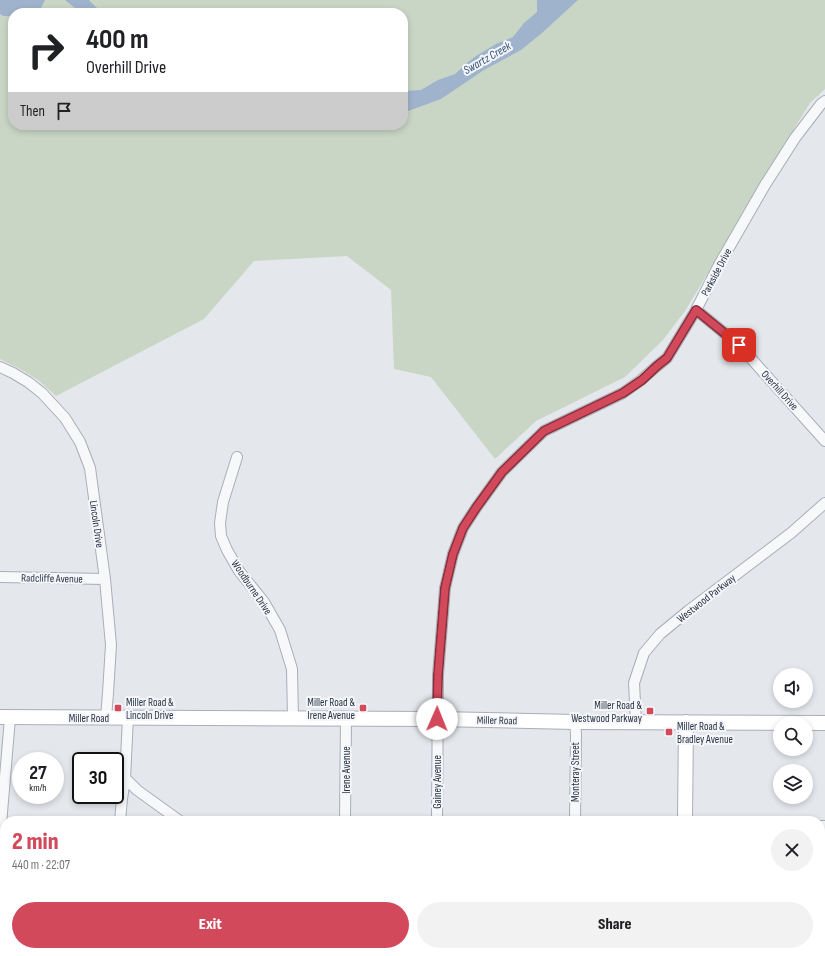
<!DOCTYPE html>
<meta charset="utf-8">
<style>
:root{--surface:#fff;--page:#f2f2f2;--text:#202124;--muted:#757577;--accent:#d1495b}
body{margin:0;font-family:"Sofia Sans Condensed",sans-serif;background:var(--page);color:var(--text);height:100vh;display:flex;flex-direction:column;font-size:15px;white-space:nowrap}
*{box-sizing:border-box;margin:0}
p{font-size:13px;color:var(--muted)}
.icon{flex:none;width:22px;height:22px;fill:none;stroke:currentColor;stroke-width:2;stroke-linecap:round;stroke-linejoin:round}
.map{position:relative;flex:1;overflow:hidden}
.drawer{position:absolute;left:0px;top:816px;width:825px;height:140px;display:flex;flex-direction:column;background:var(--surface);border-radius:16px 16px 0 0;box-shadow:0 2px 6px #0003}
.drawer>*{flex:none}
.top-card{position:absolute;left:8px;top:8px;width:400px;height:122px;border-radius:16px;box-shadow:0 2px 6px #0003;background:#fff;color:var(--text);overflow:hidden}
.controls{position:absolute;left:773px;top:668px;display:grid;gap:8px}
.controls a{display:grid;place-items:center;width:40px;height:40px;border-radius:50%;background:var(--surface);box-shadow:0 2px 6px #0003;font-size:20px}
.speed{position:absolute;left:12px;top:752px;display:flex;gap:8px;font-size:20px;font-weight:700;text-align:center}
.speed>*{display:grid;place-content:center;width:52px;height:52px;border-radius:50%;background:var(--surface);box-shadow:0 2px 6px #0003;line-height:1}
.speed small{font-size:10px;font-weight:400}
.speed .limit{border:2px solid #111;border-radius:6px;background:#fff;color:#111}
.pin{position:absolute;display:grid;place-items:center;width:34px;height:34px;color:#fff;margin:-17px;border-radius:8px;box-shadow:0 2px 6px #0006}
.me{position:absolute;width:44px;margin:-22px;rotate:1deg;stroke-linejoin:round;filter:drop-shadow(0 0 3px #0008)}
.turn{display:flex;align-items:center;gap:14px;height:84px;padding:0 12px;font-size:18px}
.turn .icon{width:52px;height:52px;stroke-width:2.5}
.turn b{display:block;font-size:28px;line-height:34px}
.then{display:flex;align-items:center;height:38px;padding:0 12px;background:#0003;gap:8px;font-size:15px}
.round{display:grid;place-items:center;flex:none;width:42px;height:42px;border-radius:21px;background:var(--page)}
.overview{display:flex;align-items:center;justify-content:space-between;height:68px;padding:0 12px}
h1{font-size:24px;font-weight:800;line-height:30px;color:var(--accent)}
.cta{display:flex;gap:8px;margin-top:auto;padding:8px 12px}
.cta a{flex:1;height:46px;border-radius:24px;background:var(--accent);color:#fff;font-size:16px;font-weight:800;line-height:46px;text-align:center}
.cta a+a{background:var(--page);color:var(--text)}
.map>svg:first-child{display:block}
</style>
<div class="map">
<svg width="825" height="956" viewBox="0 0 825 956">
<rect width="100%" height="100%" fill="#e4e7ec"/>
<path fill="#c9d6c5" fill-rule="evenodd" d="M 0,0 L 825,0 L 825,89 L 810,103 L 762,181 L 723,248 L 685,311 L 663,340 L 625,377 L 536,421 L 495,459 L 431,377 L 394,369 L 391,290 L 347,256 L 254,261 L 204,319 L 56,396 L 38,380 L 22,370 L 0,359 ZM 13,13 L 403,13 L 403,125 L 13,125 Z"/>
<path fill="#9fb4cc" d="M 0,0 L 45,0 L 41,8 L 35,13 L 13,13 L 13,16 L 3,16 L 0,14 Z
M 65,0 L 89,0 L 102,13 L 79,13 L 75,8 Z
M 537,0 L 578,0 L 542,33 L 521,50 L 484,70 L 441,99 L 408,111 L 403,111 L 403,91 L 421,90 L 438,80 L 455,74 L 468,62 L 476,56 L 496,44 L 513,37 L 524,23 L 537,12 Z"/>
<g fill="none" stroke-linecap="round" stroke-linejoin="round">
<defs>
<path id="street" d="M 696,310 L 706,318 L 739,345 L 825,441
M 0,367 L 13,373 L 28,382 L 42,393 L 65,418 L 80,442 L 90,468 L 105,579 L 111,645 L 108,693 L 106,718
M 237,457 L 223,502 L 220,523 L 221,536 L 227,550 L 239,571 L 264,602 L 280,630 L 292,669 L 293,719
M 0,577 L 105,579
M 575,722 L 576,734 L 575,821
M 636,722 L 634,683 L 644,653 L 660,634 L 688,611 L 791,533 L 825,503
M 125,778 L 137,790 L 180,821
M 120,821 L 122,799 L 125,778 L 128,718
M 345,821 L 346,719
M 437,821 L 438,675 L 445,588 L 453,554 L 463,528 L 476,508 L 502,472 L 544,431 L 623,393 L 641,380 L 657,366 L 667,358 L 696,310 L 719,265 L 765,185 L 795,138 L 821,104 L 825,101
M 820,826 L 825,826
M 0,836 L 10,718
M 820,929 L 825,929
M 234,951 L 234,956
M 453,951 L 461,956
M 108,956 L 109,951
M 344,956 L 345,951
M 441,956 L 442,951
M 574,956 L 574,951"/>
<path id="secondary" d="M 0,717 L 437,719 L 575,722 L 825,723
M 685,821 L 686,722
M 685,956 L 685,951"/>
</defs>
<use href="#street" stroke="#a9aeb7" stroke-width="12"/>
<use href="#secondary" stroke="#a9aeb7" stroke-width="16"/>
<path stroke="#c2c5cb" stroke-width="1.5" stroke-dasharray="3 3" stroke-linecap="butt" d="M 254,128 L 255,125"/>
<use href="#street" stroke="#f7f8fa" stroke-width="10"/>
<use href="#secondary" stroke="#fff" stroke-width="14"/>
</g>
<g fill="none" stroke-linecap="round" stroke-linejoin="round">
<defs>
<path id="route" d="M 437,719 L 438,675 L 445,588 L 453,554 L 463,528 L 476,508 L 502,472 L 544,431 L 623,393 L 642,380 L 657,366 L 667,358 L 696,310 L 739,345"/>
</defs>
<use href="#route" stroke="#882f3b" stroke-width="10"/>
<use href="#route" stroke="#d1495b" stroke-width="7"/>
</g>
<g fill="#d1495b" stroke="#f4f6f9" stroke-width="1.5">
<rect x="114" y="704" width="8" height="8" rx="2"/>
<rect x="359" y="704" width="8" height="8" rx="2"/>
<rect x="646" y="707" width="8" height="8" rx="2"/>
<rect x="665" y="728" width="8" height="8" rx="2"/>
</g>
<g text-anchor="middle" stroke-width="4" stroke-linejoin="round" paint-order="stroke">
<g font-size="11" fill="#2b3445" stroke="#f4f6f9">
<text transform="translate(716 272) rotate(-62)" y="4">Parkside Drive</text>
<text transform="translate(780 390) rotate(48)" y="4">Overhill Drive</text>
<text transform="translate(97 524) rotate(82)" y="4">Lincoln Drive</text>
<text transform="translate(52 578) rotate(1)" y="4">Radcliffe Avenue</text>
<text transform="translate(252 587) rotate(56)" y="4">Woodburne Drive</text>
<text transform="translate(706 598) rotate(-38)" y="4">Westwood Parkway</text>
<text x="89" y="722">Miller Road</text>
<text transform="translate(497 720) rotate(1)" y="4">Miller Road</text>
<text transform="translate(346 770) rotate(-90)" y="4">Irene Avenue</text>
<text transform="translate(575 772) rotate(-90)" y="4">Monteray Street</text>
<text transform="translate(437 782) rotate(-90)" y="4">Gainey Avenue</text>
</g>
<g font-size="11" fill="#2b3445" stroke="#f4f6f9" text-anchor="start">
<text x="126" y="706">Miller Road &amp;<tspan x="126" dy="13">Lincoln Drive</tspan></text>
<text x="355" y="706" text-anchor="end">Miller Road &amp;<tspan x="355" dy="13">Irene Avenue</tspan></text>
<text x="642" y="709" text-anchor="end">Miller Road &amp;<tspan x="642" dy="13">Westwood Parkway</tspan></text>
<text x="677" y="730">Miller Road &amp;<tspan x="677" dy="13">Bradley Avenue</tspan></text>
</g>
<g font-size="12" font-style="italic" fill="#34527a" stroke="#f4f6f9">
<text transform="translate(487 58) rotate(-30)" y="4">Swartz Creek</text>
</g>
</g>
</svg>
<div class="controls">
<a><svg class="icon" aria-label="sound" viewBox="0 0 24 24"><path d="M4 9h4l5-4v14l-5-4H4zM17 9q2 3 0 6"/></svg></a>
<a><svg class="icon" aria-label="search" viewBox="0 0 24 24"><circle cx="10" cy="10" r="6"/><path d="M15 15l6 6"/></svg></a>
<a><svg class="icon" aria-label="layers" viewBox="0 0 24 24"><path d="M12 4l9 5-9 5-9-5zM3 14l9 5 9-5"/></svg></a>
</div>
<div class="speed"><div>27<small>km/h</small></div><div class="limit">30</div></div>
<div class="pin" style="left:739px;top:345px;background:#d93025"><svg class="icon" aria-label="arrive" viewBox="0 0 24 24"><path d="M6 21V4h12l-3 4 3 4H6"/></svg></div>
<svg class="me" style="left:437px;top:719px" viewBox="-20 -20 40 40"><circle r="19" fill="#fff"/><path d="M0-13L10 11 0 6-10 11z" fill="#d1495b"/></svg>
<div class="top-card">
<div class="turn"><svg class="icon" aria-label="right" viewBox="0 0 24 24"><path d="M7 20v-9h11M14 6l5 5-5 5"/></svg><div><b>400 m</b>Overhill Drive</div></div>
<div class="then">Then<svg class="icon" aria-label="arrive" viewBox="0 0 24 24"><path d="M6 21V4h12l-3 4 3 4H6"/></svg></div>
</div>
<section class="drawer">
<div class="overview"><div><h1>2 min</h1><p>440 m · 22:07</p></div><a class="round"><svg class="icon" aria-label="close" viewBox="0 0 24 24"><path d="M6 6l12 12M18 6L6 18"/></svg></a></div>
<div class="cta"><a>Exit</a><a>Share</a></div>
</section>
</div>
